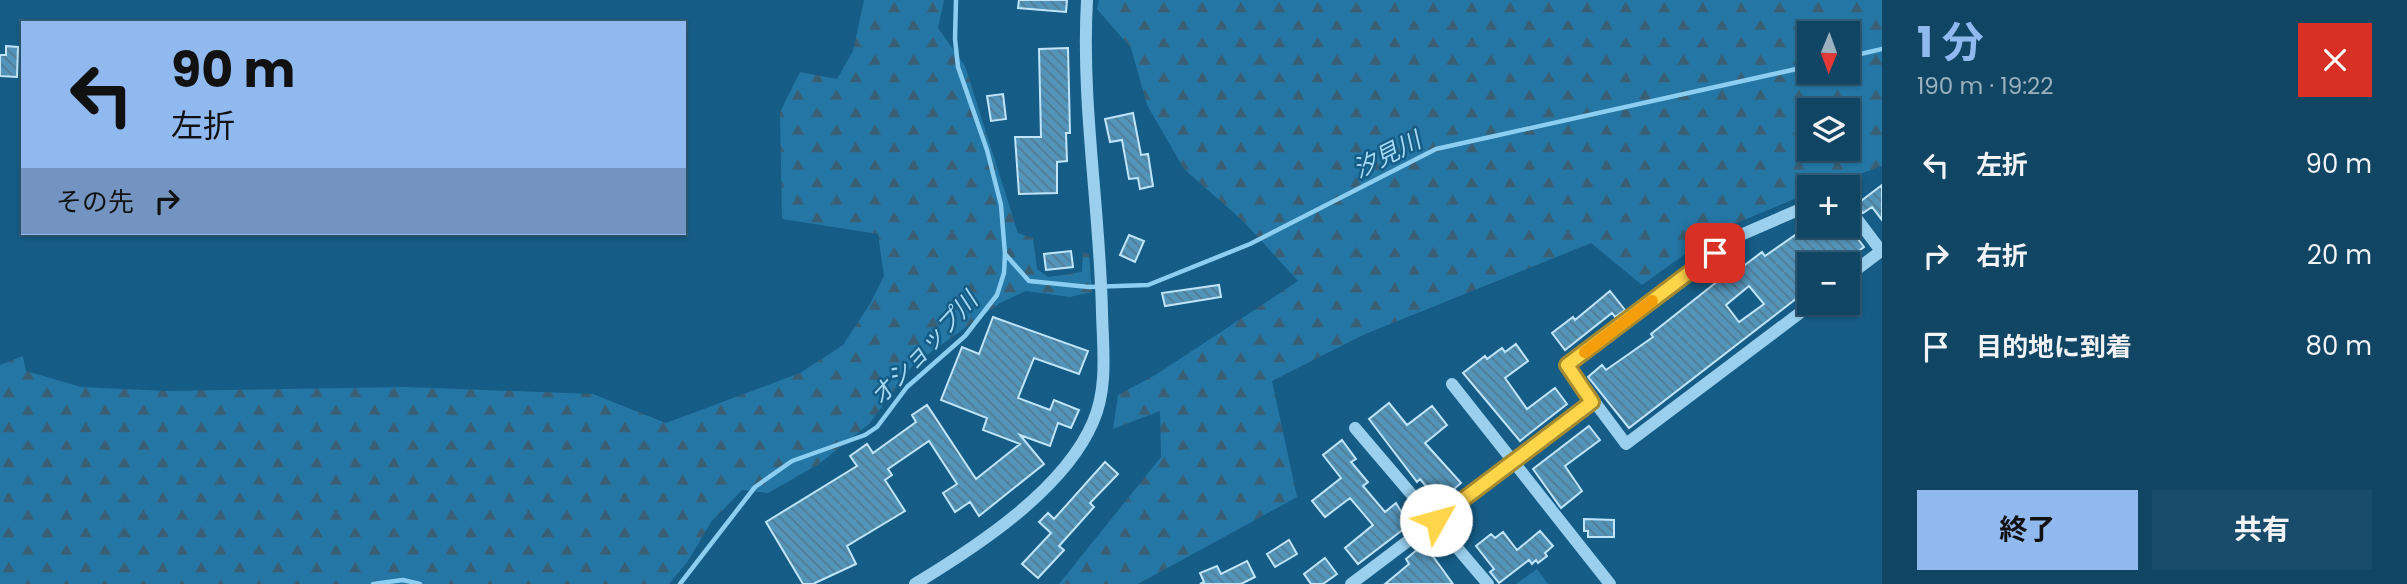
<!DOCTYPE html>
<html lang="ja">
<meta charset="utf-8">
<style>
:root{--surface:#104564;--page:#194c6a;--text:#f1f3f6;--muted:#9cb1bf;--line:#305d78;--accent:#90b9f0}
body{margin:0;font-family:Poppins,"Noto Sans JP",sans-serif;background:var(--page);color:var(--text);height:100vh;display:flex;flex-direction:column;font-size:26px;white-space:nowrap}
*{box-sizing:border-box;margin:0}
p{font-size:23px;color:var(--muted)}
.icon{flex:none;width:38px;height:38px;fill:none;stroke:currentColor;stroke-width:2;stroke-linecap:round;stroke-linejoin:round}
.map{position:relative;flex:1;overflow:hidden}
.sheet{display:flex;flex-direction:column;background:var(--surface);width:525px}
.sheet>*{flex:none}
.hud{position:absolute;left:21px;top:21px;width:665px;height:214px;border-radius:0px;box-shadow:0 2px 5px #0004,0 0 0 2px var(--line);background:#90b9f0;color:#111;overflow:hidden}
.needle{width:46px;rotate:181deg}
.buttons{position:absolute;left:1797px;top:21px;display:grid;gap:14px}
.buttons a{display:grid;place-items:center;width:63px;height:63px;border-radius:0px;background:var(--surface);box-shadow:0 2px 5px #0004,0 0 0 2px var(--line);font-size:35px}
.pin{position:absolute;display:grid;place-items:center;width:60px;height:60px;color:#fff;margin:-30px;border-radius:14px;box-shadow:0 4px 10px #0006}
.me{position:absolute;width:77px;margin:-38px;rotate:52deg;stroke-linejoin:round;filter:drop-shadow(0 0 5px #0008)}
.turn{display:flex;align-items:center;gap:24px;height:147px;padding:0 35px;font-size:32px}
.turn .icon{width:91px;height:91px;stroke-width:2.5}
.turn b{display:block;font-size:49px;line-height:60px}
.then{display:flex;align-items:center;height:66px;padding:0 35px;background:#0003;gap:14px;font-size:26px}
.round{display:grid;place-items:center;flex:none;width:74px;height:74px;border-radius:0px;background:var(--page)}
.overview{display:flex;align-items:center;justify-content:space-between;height:119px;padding:0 35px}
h1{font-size:42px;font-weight:700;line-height:52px;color:var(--accent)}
.action{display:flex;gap:14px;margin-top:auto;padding:14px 35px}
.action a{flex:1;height:80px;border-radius:0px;background:var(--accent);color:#111;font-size:28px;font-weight:700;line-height:80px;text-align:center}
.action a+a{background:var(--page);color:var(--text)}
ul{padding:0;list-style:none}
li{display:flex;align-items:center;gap:21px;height:91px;padding:0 35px}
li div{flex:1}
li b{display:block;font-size:26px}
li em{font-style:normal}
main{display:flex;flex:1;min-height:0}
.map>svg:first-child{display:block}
</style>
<main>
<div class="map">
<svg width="1882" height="584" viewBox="0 0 1882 584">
<defs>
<pattern id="forest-firs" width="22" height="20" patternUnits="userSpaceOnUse" patternTransform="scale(1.75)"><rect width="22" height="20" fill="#2476a4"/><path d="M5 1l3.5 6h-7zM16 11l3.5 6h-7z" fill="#3a5f74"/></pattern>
<pattern id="building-back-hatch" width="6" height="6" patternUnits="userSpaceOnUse" patternTransform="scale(1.75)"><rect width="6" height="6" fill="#5394b9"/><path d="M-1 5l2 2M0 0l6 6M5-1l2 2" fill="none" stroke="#517b93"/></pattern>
</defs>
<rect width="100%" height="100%" fill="#155c86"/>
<path fill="url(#forest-firs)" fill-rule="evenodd" d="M 864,0 L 944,0 L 938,28 L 965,66 L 1018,233 L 1033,238 L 1037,269 L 1048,277 L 1082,272 L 1083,252 L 1089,254 L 1092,292 L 1070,297 L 1026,291 L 1000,303 L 913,365 L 869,424 L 819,464 L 768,493 L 742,490 L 711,522 L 688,561 L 669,584 L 0,584 L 0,365 L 23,356 L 26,371 L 81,387 L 166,391 L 407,387 L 593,394 L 666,423 L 800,373 L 843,345 L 870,304 L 884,276 L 878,234 L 782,219 L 780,112 L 800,72 L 837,79 L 853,51 Z
M 1099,0 L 1882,0 L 1882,166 L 1824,187 L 1810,187 L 1809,193 L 1715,232 L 1642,285 L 1591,243 L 1363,335 L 1272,381 L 1297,497 L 1138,584 L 1059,584 L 1161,457 L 1160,411 L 1113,429 L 1118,395 L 1157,374 L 1298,281 L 1244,222 L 1184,169 L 1147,105 L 1131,48 L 1097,9 ZM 1810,33 L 1848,33 L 1848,72 L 1810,72 ZM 1810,110 L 1848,110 L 1848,149 L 1810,149 Z"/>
<path fill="#2476a4" d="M 1537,569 L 1548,584 L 1516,584 Z"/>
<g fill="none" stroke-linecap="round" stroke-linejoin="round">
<path stroke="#8ccef1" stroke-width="4.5" d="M 1848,57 L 1882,49
M 1005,254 L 1029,281 L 1089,287 L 1148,285 L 1250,244 L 1436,149 L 1810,66
M 373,584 L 403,580 L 420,584
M 680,584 L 755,487 L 792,461 L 865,435 L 877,427 L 907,387 L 965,336 L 997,295 L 1004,273 L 1005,254 L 1001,205 L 987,150 L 958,67 L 955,39 L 956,0"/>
</g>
<path fill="url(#building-back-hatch)" stroke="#c0e5fa" stroke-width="2" fill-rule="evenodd" d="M 1019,0 L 1067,0 L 1066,12 L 1018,8 Z
M 6,46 L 18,47 L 17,77 L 0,76 L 0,55 L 6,55 Z
M 1068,48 L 1070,133 L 1066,133 L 1067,161 L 1057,162 L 1057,193 L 1019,194 L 1015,137 L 1041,137 L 1039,49 Z
M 1003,94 L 1006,119 L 991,121 L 987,96 Z
M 1133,113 L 1141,155 L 1148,154 L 1153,186 L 1140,189 L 1138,178 L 1129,179 L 1122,140 L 1110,142 L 1105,119 Z
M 1882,185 L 1882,220 L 1872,207 L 1863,213 L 1857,204 Z
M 1808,226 L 1848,226 L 1864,247 L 1841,264 L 1810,264 L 1810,288 L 1629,428 L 1588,377 L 1602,365 L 1606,370 L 1653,337 L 1651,334 L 1723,277 L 1725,280 L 1762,252 L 1765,256 ZM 1749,286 L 1764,304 L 1739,322 L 1726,305 Z
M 1129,235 L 1144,241 L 1135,262 L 1120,255 Z
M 1071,251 L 1073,267 L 1046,270 L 1044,254 Z
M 1219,285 L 1221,297 L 1165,306 L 1162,293 Z
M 1610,291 L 1625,310 L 1615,317 L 1612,313 L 1565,350 L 1552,333 L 1573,317 L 1575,320 Z
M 993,317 L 1088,351 L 1079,374 L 1034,358 L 1018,398 L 1050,410 L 1054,400 L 1079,410 L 1071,428 L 1058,423 L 1050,446 L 1020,435 L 1044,464 L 979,516 L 970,502 L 955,512 L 943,493 L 957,484 L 929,441 L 888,469 L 892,475 L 885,480 L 905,511 L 847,546 L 856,564 L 813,584 L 803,584 L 766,522 L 857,466 L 850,456 L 867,444 L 873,453 L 916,422 L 912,415 L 927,405 L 976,479 L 1020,444 L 983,430 L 987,418 L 941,400 L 962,347 L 979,354 Z
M 1516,344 L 1528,361 L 1505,378 L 1527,409 L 1555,388 L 1567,404 L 1520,441 L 1463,373 L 1485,356 L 1487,359 L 1502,348 L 1505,352 Z
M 1389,403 L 1407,425 L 1432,406 L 1447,425 L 1425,443 L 1461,483 L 1439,502 L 1420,479 L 1417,482 L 1369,419 Z
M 1589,426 L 1600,440 L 1565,466 L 1582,491 L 1561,508 L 1533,469 Z
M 1342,440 L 1356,459 L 1351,462 L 1368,482 L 1363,486 L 1385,512 L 1396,503 L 1409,525 L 1358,564 L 1345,548 L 1373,525 L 1350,498 L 1325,517 L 1312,501 L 1341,478 L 1323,455 Z
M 1105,462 L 1118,474 L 1090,503 L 1094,507 L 1059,546 L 1064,550 L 1038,578 L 1022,564 L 1051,533 L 1039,522 L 1048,513 L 1054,519 Z
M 1584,519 L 1614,520 L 1614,537 L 1588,537 L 1588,531 L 1584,531 Z
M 1540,531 L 1553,546 L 1545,553 L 1547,556 L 1538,563 L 1536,560 L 1532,564 L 1529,560 L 1499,583 L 1490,572 L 1494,569 L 1476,546 L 1491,534 L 1495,538 L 1503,532 L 1517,550 Z
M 1289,540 L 1297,554 L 1275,567 L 1267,554 Z
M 1424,544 L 1453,584 L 1385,584 L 1409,564 L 1406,559 Z
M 1325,558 L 1337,574 L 1323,584 L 1311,584 L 1304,574 Z
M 1247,561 L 1255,577 L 1241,584 L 1200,584 L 1204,582 L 1200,573 L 1217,566 L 1221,574 Z"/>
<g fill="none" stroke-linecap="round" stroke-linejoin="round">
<path stroke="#9ad0ee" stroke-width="12" d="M 1810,205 L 1736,237 L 1567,365 L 1626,444 L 1813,303
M 1848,207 L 1881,251 L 1848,276
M 1452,384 L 1610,584
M 1355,428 L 1488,584
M 915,584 C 976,547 1064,490 1093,422 C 1108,388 1103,350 1102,313 C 1100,209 1081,104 1087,0
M 1351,584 L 1592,402"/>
</g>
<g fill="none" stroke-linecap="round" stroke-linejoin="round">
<defs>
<path id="route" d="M 1436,520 L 1592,402 L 1567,365 L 1715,253"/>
</defs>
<use href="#route" stroke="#a68a30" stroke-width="18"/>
<use href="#route" stroke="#ffd54a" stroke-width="12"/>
<path stroke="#f59e0b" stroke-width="12" d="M 1585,352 L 1652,301"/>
</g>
<g text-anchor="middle" stroke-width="5" stroke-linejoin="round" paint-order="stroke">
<g font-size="24" font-style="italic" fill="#a6d9f6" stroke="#155c86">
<text transform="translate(1387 155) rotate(-27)" y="8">汐見川</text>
<text transform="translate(924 349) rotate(-47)" y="8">オショップ川</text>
</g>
</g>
</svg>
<div class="buttons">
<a><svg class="needle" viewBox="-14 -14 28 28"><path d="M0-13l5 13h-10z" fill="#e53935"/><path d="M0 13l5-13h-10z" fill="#9cb1bf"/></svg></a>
<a><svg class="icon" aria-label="layers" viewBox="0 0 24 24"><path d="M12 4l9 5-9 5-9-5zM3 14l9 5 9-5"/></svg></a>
<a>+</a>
<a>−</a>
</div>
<div class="pin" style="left:1715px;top:253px;background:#d93025"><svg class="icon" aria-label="arrive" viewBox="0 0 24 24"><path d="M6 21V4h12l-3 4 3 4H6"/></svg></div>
<svg class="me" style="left:1436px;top:520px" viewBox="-20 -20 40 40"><circle r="19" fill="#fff"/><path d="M0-13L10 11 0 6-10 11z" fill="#ffd54a"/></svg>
<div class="hud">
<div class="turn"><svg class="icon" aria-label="left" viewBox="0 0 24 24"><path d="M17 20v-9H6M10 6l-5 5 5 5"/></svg><div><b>90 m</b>左折</div></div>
<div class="then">その先<svg class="icon" aria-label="right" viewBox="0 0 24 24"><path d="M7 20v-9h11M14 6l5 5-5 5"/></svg></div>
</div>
</div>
<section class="sheet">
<div class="overview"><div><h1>1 分</h1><p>190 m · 19:22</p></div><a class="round" style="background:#d93025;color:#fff"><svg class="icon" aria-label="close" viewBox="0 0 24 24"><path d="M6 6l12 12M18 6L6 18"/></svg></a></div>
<ul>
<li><svg class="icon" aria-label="left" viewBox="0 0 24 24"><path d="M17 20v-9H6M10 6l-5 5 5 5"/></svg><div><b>左折</b></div><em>90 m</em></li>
<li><svg class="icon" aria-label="right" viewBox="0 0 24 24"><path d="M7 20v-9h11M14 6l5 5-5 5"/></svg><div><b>右折</b></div><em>20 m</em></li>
<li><svg class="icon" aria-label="arrive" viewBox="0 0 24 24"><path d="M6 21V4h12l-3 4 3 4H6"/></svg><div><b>目的地に到着</b></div><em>80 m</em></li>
</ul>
<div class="action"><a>終了</a><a>共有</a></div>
</section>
</main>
